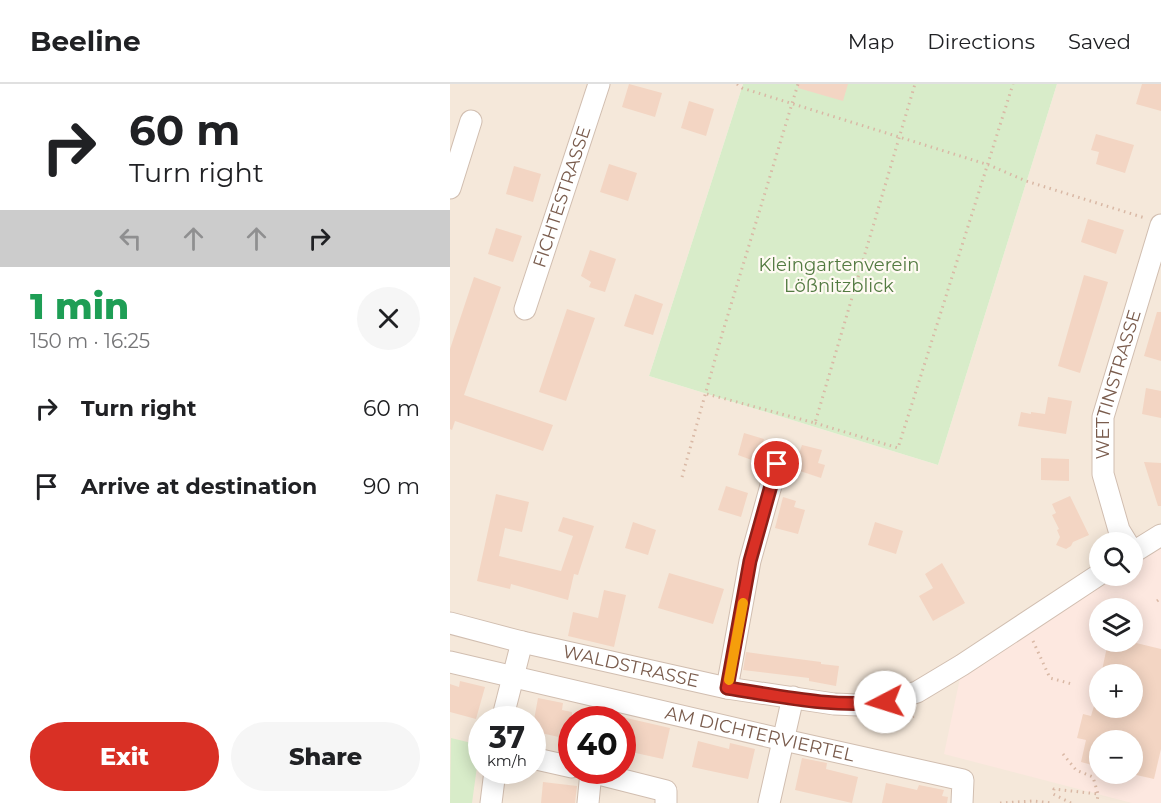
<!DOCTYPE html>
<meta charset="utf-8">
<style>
:root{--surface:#fff;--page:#f6f6f6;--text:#202124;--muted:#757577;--line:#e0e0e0;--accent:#d93025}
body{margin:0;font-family:Montserrat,sans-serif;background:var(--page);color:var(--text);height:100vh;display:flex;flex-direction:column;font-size:22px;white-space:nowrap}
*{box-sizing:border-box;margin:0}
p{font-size:20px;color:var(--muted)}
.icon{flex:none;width:33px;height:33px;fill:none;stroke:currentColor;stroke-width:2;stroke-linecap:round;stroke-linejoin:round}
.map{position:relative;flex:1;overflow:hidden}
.drawer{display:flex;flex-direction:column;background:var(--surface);width:450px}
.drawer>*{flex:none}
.guide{background:#fff;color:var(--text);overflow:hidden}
.tools{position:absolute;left:639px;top:448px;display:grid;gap:12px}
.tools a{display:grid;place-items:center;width:54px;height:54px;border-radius:50%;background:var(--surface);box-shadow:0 3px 15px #0003;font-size:30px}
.speed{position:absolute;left:18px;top:622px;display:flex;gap:12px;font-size:30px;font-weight:700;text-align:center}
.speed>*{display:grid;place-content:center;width:78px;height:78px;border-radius:50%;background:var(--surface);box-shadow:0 3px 15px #0003;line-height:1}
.speed small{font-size:15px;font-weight:400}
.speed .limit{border:9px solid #d22;background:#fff;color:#111}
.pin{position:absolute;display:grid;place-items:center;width:51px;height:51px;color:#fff;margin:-26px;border:3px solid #fff;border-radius:50%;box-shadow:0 2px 6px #0007}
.me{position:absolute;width:66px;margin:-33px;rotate:265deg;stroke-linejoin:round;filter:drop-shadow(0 0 4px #0008)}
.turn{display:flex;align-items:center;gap:21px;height:126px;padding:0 30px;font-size:27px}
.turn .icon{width:78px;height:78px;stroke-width:2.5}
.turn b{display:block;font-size:42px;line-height:51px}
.lanes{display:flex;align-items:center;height:57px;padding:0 30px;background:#0003;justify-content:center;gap:30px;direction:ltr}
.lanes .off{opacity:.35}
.round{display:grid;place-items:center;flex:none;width:63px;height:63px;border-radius:32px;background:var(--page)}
.head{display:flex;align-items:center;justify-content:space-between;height:102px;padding:0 30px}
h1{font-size:36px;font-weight:800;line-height:45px;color:#1e9e55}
.button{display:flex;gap:12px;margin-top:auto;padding:12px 30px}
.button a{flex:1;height:69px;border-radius:36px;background:var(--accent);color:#fff;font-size:24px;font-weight:800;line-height:69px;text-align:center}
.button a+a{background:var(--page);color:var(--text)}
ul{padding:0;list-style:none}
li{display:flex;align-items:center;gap:18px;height:78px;padding:0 30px}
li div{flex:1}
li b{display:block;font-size:22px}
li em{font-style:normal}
header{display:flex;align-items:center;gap:36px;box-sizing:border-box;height:84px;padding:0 30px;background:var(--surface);border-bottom:2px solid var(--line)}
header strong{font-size:28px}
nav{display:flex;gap:33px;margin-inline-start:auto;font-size:21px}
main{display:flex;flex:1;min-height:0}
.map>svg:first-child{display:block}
</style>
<header>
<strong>Beeline</strong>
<nav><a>Map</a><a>Directions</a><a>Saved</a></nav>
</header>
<main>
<section class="drawer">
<div class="guide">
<div class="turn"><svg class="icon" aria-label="right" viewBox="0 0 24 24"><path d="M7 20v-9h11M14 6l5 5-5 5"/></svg><div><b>60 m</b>Turn right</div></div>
<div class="lanes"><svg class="icon off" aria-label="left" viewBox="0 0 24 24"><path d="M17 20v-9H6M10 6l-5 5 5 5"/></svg><svg class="icon off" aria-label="ahead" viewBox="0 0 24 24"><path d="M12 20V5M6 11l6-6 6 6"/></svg><svg class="icon off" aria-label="ahead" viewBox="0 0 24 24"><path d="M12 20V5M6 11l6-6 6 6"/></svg><svg class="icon" aria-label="right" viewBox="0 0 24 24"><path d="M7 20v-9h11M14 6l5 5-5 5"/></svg></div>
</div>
<div class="head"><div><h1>1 min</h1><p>150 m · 16:25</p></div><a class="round"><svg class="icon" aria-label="close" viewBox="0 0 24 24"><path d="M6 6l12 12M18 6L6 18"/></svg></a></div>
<ul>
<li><svg class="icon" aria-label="right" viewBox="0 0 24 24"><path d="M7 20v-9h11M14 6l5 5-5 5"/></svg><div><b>Turn right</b></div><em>60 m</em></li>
<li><svg class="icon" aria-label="arrive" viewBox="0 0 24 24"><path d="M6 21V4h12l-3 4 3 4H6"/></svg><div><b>Arrive at destination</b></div><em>90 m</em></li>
</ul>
<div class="button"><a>Exit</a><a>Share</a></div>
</section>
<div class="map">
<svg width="711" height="719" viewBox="0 0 711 719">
<rect width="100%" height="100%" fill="#fdf6ec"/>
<path fill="#f5e8da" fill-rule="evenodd" d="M 0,0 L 293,0 L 199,292 L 488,381 L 607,0 L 711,0 L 711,719 L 0,719 ZM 650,459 L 682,459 L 682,492 L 650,492 ZM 650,525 L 682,525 L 682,558 L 650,558 ZM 650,591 L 682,591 L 682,624 L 650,624 ZM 32,636 L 82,636 L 82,687 L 32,687 ZM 122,636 L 172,636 L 172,687 L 122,687 ZM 650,657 L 682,657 L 682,690 L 650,690 Z"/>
<path fill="#fde8e0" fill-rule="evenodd" d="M 711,458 L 711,719 L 682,719 L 494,670 L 510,594 L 532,581 L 662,492 L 682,492 L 683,478 ZM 650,525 L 682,525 L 682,558 L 650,558 ZM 650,591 L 682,591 L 682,624 L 650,624 ZM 650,657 L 682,657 L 682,690 L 650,690 Z"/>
<path fill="#d8ecc9" d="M 293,0 L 607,0 L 488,381 L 199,292 Z
M 1,654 L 30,661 L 22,719 L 0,719 Z"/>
<path fill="#f3d5c3" d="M 179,0 L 212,9 L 205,33 L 172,23 Z
M 348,0 L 398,0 L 393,17 L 348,4 Z
M 692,0 L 711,0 L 711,27 L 686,20 Z
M 239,17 L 264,25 L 256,52 L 231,44 Z
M 646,50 L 684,61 L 675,89 L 646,80 L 649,68 L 641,66 Z
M 159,80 L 187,89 L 178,117 L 150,108 Z
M 64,82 L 91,90 L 83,118 L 56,110 Z
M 638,135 L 674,146 L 666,170 L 631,158 Z
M 46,144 L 72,152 L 63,178 L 38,170 Z
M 140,166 L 166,175 L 155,208 L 139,203 L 141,198 L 131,192 Z
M 634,191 L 658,198 L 630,289 L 608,282 Z
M 24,193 L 51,203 L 14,311 L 103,341 L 93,367 L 5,337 L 2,346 L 0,345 L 0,265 Z
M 185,210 L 213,220 L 203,251 L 174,242 Z
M 117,225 L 145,234 L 116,317 L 89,308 Z
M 707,228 L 711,228 L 711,277 L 694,272 Z
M 696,304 L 711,307 L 711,334 L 692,330 Z
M 598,313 L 622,317 L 616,350 L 568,342 L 571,328 L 581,330 L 581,328 L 595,330 Z
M 294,349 L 314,355 L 307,378 L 288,371 Z
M 352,361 L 372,366 L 368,379 L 375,381 L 371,394 L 344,385 Z
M 591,374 L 619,375 L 619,397 L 591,396 Z
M 694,378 L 711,379 L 711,422 L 708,422 Z
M 276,402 L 298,409 L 291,433 L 268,426 Z
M 46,410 L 79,418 L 72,448 L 55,444 L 49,472 L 111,487 L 123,452 L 108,447 L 113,433 L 144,442 L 128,491 L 124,490 L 118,516 L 61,500 L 60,505 L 27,497 Z
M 620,412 L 639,451 L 623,458 L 621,462 L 616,465 L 606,461 L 610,453 L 607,446 L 609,445 L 602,431 L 606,429 L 602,420 Z
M 333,413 L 346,417 L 344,423 L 355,426 L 348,450 L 325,444 Z
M 183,438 L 206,446 L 198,471 L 175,464 Z
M 425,438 L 453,447 L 446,470 L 418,461 Z
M 492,479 L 515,519 L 483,537 L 469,512 L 483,504 L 475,490 Z
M 219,489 L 274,505 L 263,540 L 208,524 Z
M 154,506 L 176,511 L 164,563 L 118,552 L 123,528 L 148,534 Z
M 658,558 L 682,558 L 711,565 L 711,665 L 704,695 L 682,690 L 682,657 L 650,657 L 650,683 L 631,678 L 636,656 L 627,654 L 633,630 L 641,632 L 644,622 L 682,624 L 682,591 L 651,591 Z
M 296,568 L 371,578 L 371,580 L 389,582 L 386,602 L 359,597 L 359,594 L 293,586 Z
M 10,597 L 35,603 L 26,635 L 0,628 L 0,600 L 9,603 Z
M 88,614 L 113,619 L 112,626 L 122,628 L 122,656 L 82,647 Z
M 172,633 L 220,644 L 213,675 L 172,666 Z
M 248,657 L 279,665 L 280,659 L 305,665 L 298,695 L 242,683 Z
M 352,674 L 377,679 L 376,685 L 408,693 L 402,719 L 345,706 Z
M 93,698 L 127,702 L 125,719 L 91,719 Z
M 436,699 L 467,706 L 469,701 L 494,706 L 492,712 L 498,713 L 497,719 L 432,719 Z"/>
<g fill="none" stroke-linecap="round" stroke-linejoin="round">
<defs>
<g id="minor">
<path d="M 0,104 L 21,37"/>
<path id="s1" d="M 75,225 L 149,0"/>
<path id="s2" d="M 677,459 L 669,446 L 653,390 L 653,333 L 711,141"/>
<path d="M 682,469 L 711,451"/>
<path id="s3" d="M 0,539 L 72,558 L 277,604 L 384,620 L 409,621 L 435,618 L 467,608 L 512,581 L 650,490"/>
<path id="s4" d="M 0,578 L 334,656 L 513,696 L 512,719"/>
<path d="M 277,604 L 300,477 L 327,380"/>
<path d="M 52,636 L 72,558"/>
<path d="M 82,674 L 122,683"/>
<path d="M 137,687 L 216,707 L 216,719"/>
<path d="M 41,719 L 45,687"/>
<path d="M 138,719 L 141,688"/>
<path d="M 319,719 L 343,613"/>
</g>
</defs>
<use href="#minor" stroke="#d1beb0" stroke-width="23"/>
<path stroke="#d9b8a5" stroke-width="3" stroke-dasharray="1.5 4.5" stroke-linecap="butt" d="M 287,0 L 292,4 L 539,81 L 576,97 L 695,134
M 257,310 L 365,339 L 465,0
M 365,339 L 448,364 L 563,0
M 232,393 L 273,247 L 348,0
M 707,517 L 711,514
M 583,557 L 600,594 L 622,600
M 433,639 L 462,633 L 467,630
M 613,670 L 626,686 L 643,693 L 648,710 L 647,719
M 550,719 L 583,717 L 602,719
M 621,719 L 603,710 L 604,705 L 648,710"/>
<use href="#minor" stroke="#fff" stroke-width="21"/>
</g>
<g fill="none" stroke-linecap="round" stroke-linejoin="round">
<defs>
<path id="route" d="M 327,380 L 300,477 L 277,604 C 330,612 382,624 435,618"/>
</defs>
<use href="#route" stroke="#8d1f18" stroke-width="15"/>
<use href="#route" stroke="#d93025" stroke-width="10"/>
<path stroke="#f59e0b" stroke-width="10" d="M 279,596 L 293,519"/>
</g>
<g text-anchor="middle" stroke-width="4.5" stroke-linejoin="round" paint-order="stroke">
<g font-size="18" fill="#7a5c4d" stroke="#fffaf3">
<text dy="6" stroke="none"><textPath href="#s1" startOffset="118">FICHTESTRASSE</textPath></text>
<text dy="6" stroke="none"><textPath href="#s2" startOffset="165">WETTINSTRASSE</textPath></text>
<text dy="6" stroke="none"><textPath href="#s3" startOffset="186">WALDSTRASSE</textPath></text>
<text dy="6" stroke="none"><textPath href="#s4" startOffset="318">AM DICHTERVIERTEL</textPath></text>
</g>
<g font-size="18" fill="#537a41" stroke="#fffaf3">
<text x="389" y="187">Kleingartenverein<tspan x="389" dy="21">Lößnitzblick</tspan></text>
</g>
</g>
</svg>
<div class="tools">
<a><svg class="icon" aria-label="search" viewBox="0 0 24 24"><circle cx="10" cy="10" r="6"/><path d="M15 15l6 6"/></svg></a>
<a><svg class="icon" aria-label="layers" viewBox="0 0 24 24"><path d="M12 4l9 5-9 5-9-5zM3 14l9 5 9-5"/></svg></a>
<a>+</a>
<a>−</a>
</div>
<div class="speed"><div>37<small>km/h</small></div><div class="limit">40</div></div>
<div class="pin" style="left:327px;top:380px;background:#d93025"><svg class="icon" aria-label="arrive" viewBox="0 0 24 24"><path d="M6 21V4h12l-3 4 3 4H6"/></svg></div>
<svg class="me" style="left:435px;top:618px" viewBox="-20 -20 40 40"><circle r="19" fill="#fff"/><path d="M0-13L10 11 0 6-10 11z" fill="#d93025"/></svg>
</div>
</main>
